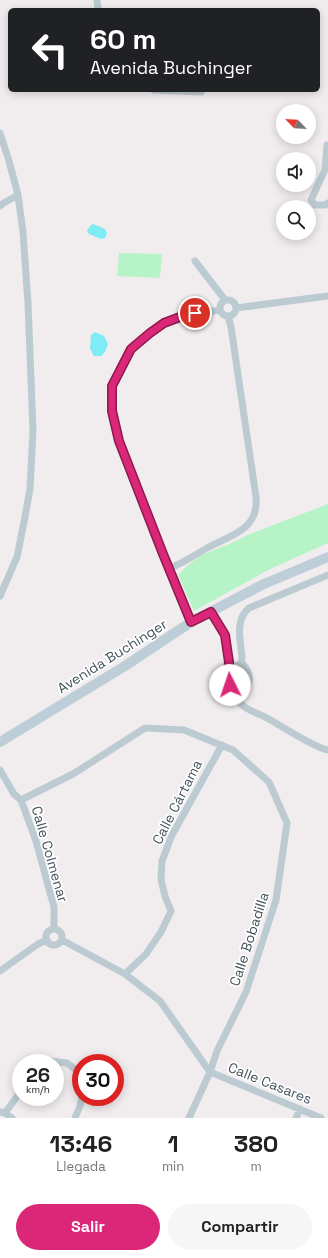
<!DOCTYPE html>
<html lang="es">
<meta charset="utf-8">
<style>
:root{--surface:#fff;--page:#f6f6f6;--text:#222;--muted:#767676;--accent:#db2777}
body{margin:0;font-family:"Space Grotesk",sans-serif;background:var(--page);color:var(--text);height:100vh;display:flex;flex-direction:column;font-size:15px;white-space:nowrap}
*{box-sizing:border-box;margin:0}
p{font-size:13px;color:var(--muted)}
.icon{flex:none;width:22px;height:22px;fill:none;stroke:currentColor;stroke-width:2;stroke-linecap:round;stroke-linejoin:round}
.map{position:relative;height:1118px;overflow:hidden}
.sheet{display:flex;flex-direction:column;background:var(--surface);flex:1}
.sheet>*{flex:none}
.top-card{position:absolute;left:8px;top:8px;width:312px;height:84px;border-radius:6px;box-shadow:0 2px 10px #0003;background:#202124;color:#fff;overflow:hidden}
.needle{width:26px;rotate:295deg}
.tools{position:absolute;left:276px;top:104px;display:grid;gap:8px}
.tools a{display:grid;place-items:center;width:40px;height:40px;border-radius:50%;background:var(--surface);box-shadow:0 2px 10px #0003;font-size:20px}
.speed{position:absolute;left:12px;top:1054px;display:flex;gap:8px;font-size:20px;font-weight:700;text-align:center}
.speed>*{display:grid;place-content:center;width:52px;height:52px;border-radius:50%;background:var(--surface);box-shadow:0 2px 10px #0003;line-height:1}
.speed small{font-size:10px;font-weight:400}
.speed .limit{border:6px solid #d22;background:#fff;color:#111}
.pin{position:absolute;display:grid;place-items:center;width:34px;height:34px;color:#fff;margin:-17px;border:2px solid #fff;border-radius:50%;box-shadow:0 1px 4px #0007}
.me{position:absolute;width:44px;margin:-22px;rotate:356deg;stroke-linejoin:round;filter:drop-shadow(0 0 3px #0008)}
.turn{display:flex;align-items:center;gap:14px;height:84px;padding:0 16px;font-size:18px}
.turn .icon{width:52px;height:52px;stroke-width:2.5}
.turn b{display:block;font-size:28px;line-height:34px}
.eta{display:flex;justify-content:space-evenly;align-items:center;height:68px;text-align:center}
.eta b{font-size:24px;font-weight:700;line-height:28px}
.action{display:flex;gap:8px;margin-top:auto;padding:8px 16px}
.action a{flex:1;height:46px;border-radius:24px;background:var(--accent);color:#fff;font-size:16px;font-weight:700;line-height:46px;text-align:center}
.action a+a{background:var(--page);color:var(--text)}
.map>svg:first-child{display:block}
</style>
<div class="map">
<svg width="328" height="1118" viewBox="0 0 328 1118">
<rect width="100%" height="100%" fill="#f1edee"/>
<path fill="#b6f3c7" d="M 119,253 L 162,254 L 160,278 L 117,276 Z
M 328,504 L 328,543 L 270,569 L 194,611 L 178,575 L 188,565 L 204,554 L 227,545 L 250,534 Z"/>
<path fill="#7febf5" d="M 93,224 L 105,229 L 107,233 L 105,238 L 101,239 L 89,234 L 87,231 L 90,226 Z
M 95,332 L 104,336 L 108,344 L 105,352 L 101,356 L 94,356 L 90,349 L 91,335 Z"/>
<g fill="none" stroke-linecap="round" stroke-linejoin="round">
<path stroke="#bccbd2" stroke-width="7" d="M 97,0 L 98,10
M 154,90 L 201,92
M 0,133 L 9,161 L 18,195 L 23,232 L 28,303 L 33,431 L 30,489 L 24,522 L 17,557 L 0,596
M 327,145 L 325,170 L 311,200 L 315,205 L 325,205 L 328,203
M 0,206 L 2,204 L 18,195
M 195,261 L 225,300
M220 308a8 8 0 1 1 16 0a8 8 0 1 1-16 0Z
M 236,308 L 328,296
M 170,568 C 183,563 195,555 207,548 C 231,535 259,530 256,497 L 231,327 L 228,316
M 211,612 L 225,635 L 229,662 L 234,666 C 239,666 242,663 242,658 C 241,642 234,620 249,608 L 328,575
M 191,622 L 163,554 L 119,441 L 112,411 L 112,386 L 121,367 L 131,349 L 158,327 L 164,323 L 180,317 L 220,310
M 229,662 C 227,677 230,691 240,703 C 247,711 258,713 267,718 C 280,725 316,749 328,750
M 236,697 C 251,688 254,675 241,662
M 0,770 L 14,794 L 21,800 L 36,841 L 54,907 L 54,929
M 21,800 L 73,774 L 145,728 L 184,730 L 233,750 L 269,782 L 287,823 L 276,900 L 246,992 L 217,1051 L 210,1072 L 189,1118
M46 937a8 8 0 1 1 16 0a8 8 0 1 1-16 0Z
M 62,940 L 125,974 L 160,1001 L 210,1072
M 0,971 L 38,944 L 47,940
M 125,974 L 146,954 L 161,932 L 171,911 L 165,896 L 161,880 L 162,861 L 172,835 L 222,745
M 46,1063 L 49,1061 L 67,1063 L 81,1074
M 210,1072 L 321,1118
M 0,1112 L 5,1113 L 12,1118
M 5,1113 L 21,1091
M 75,1118 L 80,1106 L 82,1097
M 296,1118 L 300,1109"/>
<path stroke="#beced9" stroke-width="10" d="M 0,742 L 125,666 L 191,622 L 264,584 L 328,557"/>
</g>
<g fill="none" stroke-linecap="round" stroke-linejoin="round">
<defs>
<path id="route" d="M 195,313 L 180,317 L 164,323 L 150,333 L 131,349 L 112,386 L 112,411 L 119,441 L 163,554 L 191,622 L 211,612 L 225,635 L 229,662 L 228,675 L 230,685"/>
</defs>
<use href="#route" stroke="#8e194d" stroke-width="10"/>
<use href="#route" stroke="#db2777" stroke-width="7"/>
</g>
<g text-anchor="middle" stroke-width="3.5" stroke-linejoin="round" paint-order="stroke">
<g font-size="14" fill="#44545d" stroke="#fff">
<text transform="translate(112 656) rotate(-32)" y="5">Avenida Buchinger</text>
<text transform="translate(177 802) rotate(-63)" y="5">Calle Cártama</text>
<text transform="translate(50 854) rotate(74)" y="5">Calle Colmenar</text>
<text transform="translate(249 939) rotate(-72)" y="5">Calle Bobadilla</text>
<text transform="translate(270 1083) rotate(22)" y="5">Calle Casares</text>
</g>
</g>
</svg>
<div class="tools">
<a><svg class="needle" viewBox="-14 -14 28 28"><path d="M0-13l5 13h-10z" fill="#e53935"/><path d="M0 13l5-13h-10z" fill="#767676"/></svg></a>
<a><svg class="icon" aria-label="sound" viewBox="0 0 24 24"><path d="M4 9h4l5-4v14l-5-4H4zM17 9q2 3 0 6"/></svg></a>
<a><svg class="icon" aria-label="search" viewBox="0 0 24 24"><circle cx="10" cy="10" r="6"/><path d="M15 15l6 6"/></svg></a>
</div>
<div class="speed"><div>26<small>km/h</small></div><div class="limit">30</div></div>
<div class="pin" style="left:195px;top:313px;background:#d93025"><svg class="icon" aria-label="arrive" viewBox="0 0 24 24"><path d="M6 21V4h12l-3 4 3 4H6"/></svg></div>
<svg class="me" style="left:230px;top:685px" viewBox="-20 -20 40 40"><circle r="19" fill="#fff"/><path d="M0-13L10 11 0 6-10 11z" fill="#db2777"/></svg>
<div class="top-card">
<div class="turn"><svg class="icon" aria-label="left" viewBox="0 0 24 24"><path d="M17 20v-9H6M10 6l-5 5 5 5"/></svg><div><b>60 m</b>Avenida Buchinger</div></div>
</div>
</div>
<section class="sheet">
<div class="eta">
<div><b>13:46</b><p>Llegada</p></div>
<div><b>1</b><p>min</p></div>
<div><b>380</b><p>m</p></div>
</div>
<div class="action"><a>Salir</a><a>Compartir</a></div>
</section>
